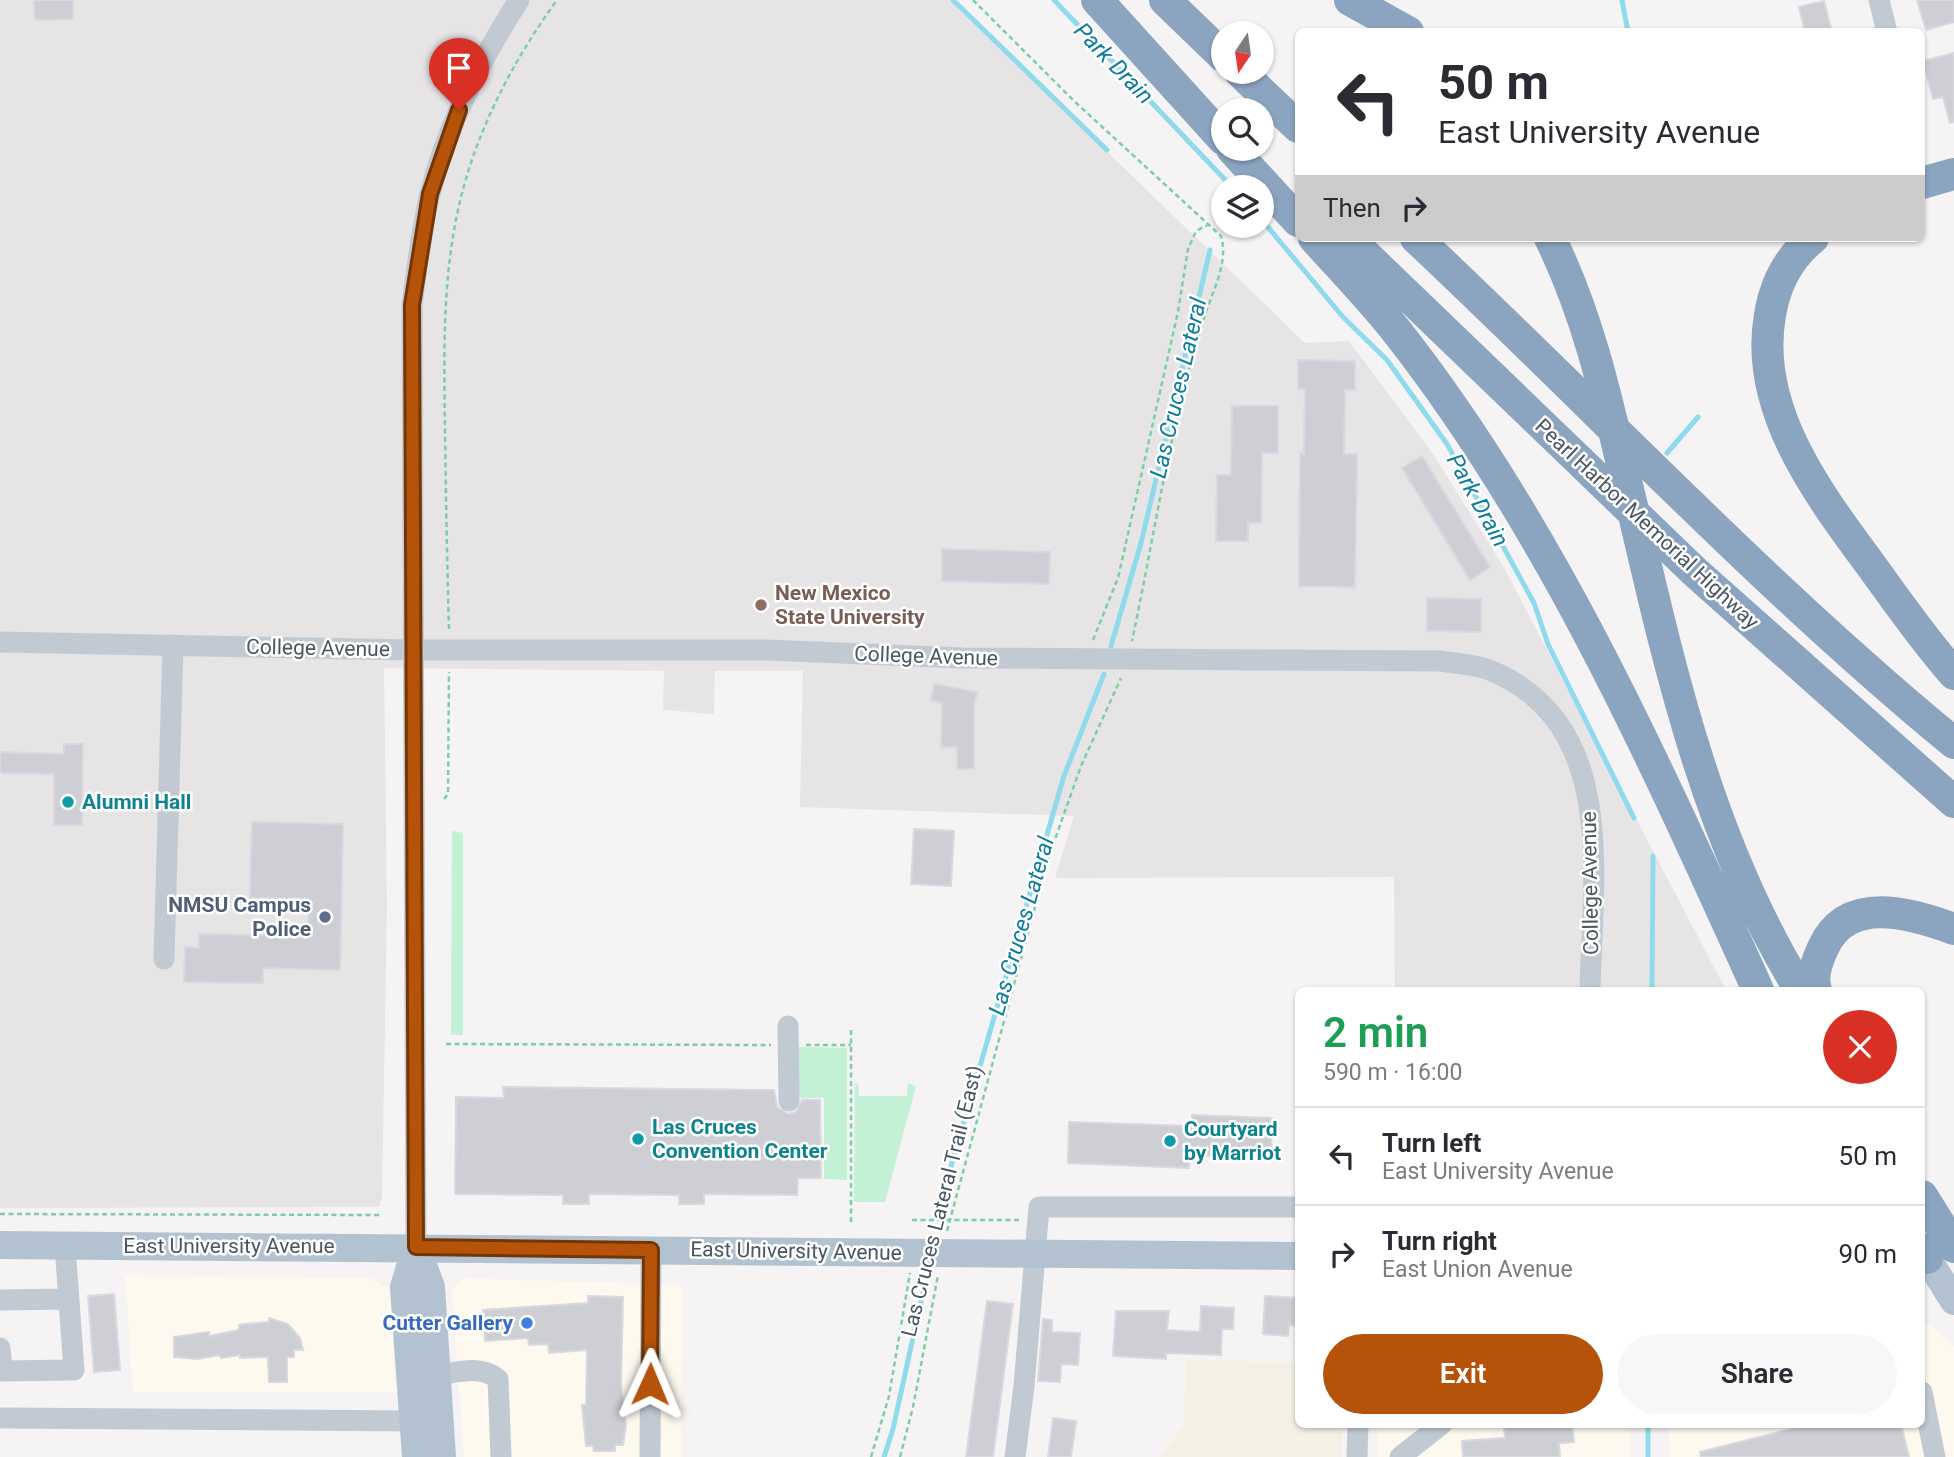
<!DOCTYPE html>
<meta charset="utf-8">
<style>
:root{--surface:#fff;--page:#f7f7f7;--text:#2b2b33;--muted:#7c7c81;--line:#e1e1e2;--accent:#b45309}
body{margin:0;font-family:Roboto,sans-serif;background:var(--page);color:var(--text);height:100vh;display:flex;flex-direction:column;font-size:26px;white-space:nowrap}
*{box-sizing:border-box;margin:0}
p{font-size:23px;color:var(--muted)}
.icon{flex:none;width:38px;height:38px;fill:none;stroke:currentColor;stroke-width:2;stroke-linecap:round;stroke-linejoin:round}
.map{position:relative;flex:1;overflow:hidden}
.drawer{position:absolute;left:1295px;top:987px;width:630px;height:441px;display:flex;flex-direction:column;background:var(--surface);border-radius:10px;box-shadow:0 2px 5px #0004}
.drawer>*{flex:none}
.top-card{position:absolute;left:1295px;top:28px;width:630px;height:214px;border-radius:10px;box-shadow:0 2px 5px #0004;background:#fff;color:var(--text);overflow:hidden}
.needle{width:46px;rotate:193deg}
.fabs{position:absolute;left:1211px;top:21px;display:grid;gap:14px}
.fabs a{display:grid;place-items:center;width:63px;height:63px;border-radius:50%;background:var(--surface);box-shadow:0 2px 5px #0004;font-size:35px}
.pin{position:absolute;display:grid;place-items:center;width:60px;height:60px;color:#fff;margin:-72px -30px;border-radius:50% 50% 50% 0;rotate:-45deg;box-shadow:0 0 7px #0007}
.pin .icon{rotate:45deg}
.me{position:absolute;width:77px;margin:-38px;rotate:1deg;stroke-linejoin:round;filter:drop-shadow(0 0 5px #0008)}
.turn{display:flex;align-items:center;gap:24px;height:147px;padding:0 28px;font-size:32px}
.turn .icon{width:91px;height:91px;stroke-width:2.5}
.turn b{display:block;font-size:49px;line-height:60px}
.then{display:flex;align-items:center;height:66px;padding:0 28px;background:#0003;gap:14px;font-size:26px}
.round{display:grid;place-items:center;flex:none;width:74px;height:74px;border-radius:37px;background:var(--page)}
.summary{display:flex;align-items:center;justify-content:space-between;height:119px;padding:0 28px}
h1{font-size:42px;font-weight:600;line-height:52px;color:#1e9e55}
.button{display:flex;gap:14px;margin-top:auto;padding:14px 28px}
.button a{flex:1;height:80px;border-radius:42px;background:var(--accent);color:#fff;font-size:28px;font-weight:600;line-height:80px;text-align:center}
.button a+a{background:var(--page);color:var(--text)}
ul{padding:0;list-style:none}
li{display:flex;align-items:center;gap:21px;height:98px;padding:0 28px;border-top:2px solid var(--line)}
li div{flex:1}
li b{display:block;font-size:26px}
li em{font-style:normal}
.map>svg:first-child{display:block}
</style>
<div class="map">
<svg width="1954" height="1457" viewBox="0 0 1954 1457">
<rect width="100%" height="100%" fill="#f5f3f3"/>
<path fill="#fdf9ef" d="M 125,1275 L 372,1278 L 390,1290 L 396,1392 L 133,1392 Z
M 462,1278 L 682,1285 L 681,1457 L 464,1457 L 452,1291 Z
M 1922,1322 L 1933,1327 L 1954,1347 L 1954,1457 L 1670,1457 L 1668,1425 L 1922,1424 Z
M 1377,1425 L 1630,1425 L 1630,1457 L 1378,1457 Z"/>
<path fill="#e6e4e5" d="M 0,0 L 950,0 L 1305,343 L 1349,341 L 1433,454 L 1503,566 L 1726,990 L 1395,990 L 1394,877 L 1055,878 L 1074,816 L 800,807 L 803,671 L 715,671 L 714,714 L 663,710 L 664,671 L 384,668 L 387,906 L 382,1198 L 379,1207 L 0,1208 Z"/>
<path fill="#c3f1d5" d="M 454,831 L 463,833 L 463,1035 L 451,1035 L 452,832 Z
M 797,1047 L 847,1048 L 847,1180 L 824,1179 L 824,1098 L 798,1098 Z
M 855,1083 L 858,1084 L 859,1096 L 907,1096 L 908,1083 L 916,1086 L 885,1202 L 854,1202 Z"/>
<path fill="#f5f0e5" d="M 1186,1360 L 1298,1362 L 1298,1424 L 1342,1425 L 1341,1457 L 1159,1457 L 1184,1426 Z"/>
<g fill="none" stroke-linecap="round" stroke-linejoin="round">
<path stroke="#90daee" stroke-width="5" d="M 953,0 L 1107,150
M 1054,0 L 1232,187
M 1622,0 L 1628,32
M 1262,220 L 1343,317 L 1387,360 L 1447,444 L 1534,603 L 1548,644 L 1634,818
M 1667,453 L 1698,417
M 1111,646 L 1141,543 L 1210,250
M 1652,990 L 1653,856
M 947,1180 L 1064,776 L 1104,674
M 1648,1424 L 1648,1457
M 884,1457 L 893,1429 L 923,1292"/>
</g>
<path fill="#cdcfd5" stroke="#d7d9de" stroke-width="2" d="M 34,0 L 73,0 L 73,19 L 35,20 Z
M 1917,0 L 1954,0 L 1954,22 L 1926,30 Z
M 1824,1 L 1832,32 L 1805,32 L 1799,7 Z
M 1954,53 L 1954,122 L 1950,123 L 1943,97 L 1933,99 L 1923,61 Z
M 1298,360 L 1355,361 L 1355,390 L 1345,390 L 1344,454 L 1357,454 L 1355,587 L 1299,586 L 1300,453 L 1304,454 L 1305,389 L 1298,389 Z
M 1232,406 L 1278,406 L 1278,453 L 1262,453 L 1261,523 L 1248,523 L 1248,541 L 1216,541 L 1217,475 L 1231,475 Z
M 1422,456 L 1490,567 L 1470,580 L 1402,468 Z
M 942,549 L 1050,552 L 1049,584 L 942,581 Z
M 1427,598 L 1481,599 L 1481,632 L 1427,631 Z
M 934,684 L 977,692 L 974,706 L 974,769 L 957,769 L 957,747 L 941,747 L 942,703 L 931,700 Z
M 64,744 L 83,744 L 82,825 L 54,825 L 54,774 L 0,773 L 0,752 L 64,754 Z
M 252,822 L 343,824 L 340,970 L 263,968 L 263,983 L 184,982 L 185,947 L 199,948 L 199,934 L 308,936 L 309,899 L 250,898 Z
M 914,829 L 954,831 L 951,886 L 911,884 Z
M 503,1087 L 774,1090 L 777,1107 L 788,1114 L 796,1112 L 802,1100 L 820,1100 L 821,1178 L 798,1178 L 797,1195 L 704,1194 L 704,1204 L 679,1204 L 679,1195 L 589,1194 L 589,1204 L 563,1204 L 563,1195 L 455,1194 L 456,1097 L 504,1098 Z
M 1192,1115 L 1272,1118 L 1271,1158 L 1189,1155 L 1189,1168 L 1068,1163 L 1069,1122 L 1192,1126 Z
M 114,1294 L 120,1370 L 94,1372 L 88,1296 Z
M 588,1296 L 623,1297 L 621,1386 L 626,1426 L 623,1445 L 615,1445 L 615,1451 L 594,1451 L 593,1446 L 586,1446 L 582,1405 L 586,1405 L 587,1350 L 549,1353 L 548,1344 L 529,1345 L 528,1338 L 485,1341 L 483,1310 L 588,1303 Z
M 1265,1296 L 1298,1298 L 1298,1326 L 1289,1325 L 1288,1336 L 1263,1334 Z
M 987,1301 L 1013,1304 L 993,1457 L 966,1457 Z
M 1201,1306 L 1234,1308 L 1233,1329 L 1222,1329 L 1221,1355 L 1166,1353 L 1166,1359 L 1113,1356 L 1116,1311 L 1169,1311 L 1167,1330 L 1200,1332 Z
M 269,1318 L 288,1324 L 300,1338 L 303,1350 L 294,1350 L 294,1357 L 287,1357 L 287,1382 L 269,1382 L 268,1357 L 240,1358 L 240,1355 L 221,1358 L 220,1355 L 198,1359 L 174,1357 L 174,1337 L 209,1332 L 209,1336 L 239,1330 L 239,1325 L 244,1324 L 269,1322 Z
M 1043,1319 L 1052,1320 L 1052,1332 L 1080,1333 L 1078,1365 L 1061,1364 L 1060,1382 L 1038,1381 Z
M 1053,1418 L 1076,1421 L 1071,1457 L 1048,1457 Z
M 1572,1424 L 1574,1442 L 1559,1443 L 1560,1457 L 1463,1457 L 1462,1441 L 1505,1438 L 1504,1426 Z
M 1811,1424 L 1901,1424 L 1909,1457 L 1701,1457 L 1700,1452 Z"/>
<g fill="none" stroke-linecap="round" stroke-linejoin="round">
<path stroke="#7ad0a6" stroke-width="2.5" stroke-dasharray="5 3.5" stroke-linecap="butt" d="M 973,0 L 1073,100 L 1221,236 C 1229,263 1212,292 1204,318 C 1170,424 1155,533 1132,641
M 449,629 C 447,564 446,498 445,432 C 444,358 442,284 458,210 C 474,135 512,62 557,0
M 1093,640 L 1118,578 L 1178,312 L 1188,249 L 1196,231 L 1209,224
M 444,799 L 448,794 L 449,672
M 446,1044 L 771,1045
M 806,1045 L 851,1045
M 0,1214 L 379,1215
M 912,1220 L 1020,1220
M 851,1222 L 851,1027
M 947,1231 L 1048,859 L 1081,766 L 1121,678
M 871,1457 L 889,1396 L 910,1273
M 900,1457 L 913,1407 L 938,1275"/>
<path stroke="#c1cad2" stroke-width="21" d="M 1879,0 L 1887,32
M 0,642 L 413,650 L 766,650 L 963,658 L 1439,661 C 1454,663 1472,664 1487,669 C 1620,721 1592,876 1590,990
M 164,959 L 173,645
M 788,1026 L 789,1101
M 416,1247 L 412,305 C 417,268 421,230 430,194 C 447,125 481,59 519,0
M 0,1300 L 69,1299
M 0,1348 L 2,1371 L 74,1370 L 65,1246
M 437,1375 C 458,1372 481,1365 498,1379 L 501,1457
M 1922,1392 L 1935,1457
M 0,1418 L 413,1421
M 650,1457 L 651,1250
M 1015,1457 L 1024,1386 L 1039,1207 L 1298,1207
M 1357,1457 L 1358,1424
M 1400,1457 L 1442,1424"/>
<path stroke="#b3c2d1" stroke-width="28" d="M 0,1245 L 1298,1256
M 416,1247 L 431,1287 L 442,1457
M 1927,1258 L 1954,1301
M 416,1457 L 404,1287 L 416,1247"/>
<path stroke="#8ba5c1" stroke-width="32" d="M 1097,0 L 1223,139
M 1165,0 L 1223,56
M 1350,0 L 1408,32
M 1240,72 L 1298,127
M 1232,149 L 1298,221
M 1922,183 L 1954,174
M 1314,238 C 1342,269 1372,300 1398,333 C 1553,531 1655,763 1758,990
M 1348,238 L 1695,572 L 1954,802
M 1416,238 C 1595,406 1764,587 1954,743
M 1550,238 C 1592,323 1610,415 1632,506 C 1671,674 1709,842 1800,990
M 1813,238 C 1788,258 1775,284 1770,315 C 1753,410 1820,496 1873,568 C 1899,604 1924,640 1954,674
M 1816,990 C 1811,976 1817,961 1823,948 C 1847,894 1911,913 1954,929
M 1922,1196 L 1954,1247
M 1922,1249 L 1927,1258"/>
</g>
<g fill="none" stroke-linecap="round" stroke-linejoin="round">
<defs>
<path id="route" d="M 459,110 L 430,194 L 412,305 L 416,1247 L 651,1250 L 650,1384"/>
</defs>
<use href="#route" stroke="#753606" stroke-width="18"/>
<use href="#route" stroke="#b45309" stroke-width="12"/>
</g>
<circle fill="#8d6e63" stroke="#fff" stroke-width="2.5" cx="761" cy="605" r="7"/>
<g fill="#0f9aa8" stroke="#fff" stroke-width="2.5">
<circle cx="68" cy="802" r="7"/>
<circle cx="638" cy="1139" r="7"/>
<circle cx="1170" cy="1141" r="7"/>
</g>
<circle fill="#5c6f8a" stroke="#fff" stroke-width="2.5" cx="325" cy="917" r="7"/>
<circle fill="#3f7fe0" stroke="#fff" stroke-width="2.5" cx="527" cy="1323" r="7"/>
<g text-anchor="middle" stroke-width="5" stroke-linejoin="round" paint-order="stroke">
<g font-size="21" fill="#4a5661" stroke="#fff">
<text transform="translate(1647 524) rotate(43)" y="7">Pearl Harbor Memorial Highway</text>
<text transform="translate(318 648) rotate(1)" y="7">College Avenue</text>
<text transform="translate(926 656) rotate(2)" y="7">College Avenue</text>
<text transform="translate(1590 883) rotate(-91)" y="7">College Avenue</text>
<text transform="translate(942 1201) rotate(-76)" y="7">Las Cruces Lateral Trail (East)</text>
<text x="229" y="1253">East University Avenue</text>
<text transform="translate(796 1251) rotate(1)" y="7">East University Avenue</text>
</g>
<g font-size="21" font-weight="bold" fill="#785e54" stroke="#fff" text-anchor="start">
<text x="775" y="600">New Mexico<tspan x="775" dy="24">State University</tspan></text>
</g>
<g font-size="21" font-weight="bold" fill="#0d838f" stroke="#fff" text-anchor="start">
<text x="82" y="809">Alumni Hall</text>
<text x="652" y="1134">Las Cruces<tspan x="652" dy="24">Convention Center</tspan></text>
<text x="1184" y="1136">Courtyard<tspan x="1184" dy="24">by Marriot</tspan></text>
</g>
<g font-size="21" font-weight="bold" fill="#4e5e75" stroke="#fff" text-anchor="end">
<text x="311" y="912">NMSU Campus<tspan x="311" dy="24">Police</tspan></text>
</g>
<g font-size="21" font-weight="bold" fill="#366cbe" stroke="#fff" text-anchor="end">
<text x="513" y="1330">Cutter Gallery</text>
</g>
<g font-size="23" font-style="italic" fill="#0c7c9b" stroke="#fff">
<text transform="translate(1114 63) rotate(46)" y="8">Park Drain</text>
<text transform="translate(1178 388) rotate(-77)" y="8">Las Cruces Lateral</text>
<text transform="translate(1478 500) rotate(61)" y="8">Park Drain</text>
<text transform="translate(1021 926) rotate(-74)" y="8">Las Cruces Lateral</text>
</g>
</g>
</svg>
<div class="fabs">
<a><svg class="needle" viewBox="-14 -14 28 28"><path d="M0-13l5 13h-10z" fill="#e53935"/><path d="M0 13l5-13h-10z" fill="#7c7c81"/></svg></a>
<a><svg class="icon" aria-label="search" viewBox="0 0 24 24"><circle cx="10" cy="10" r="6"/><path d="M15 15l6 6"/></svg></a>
<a><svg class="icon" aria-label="layers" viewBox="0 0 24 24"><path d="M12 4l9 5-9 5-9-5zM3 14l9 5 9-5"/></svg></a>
</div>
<div class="pin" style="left:459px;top:110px;background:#d93025"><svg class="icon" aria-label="arrive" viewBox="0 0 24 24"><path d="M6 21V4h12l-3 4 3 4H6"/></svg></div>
<svg class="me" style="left:650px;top:1384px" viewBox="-20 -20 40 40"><path d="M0-17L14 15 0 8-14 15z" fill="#b45309" stroke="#fff" stroke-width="4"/></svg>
<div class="top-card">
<div class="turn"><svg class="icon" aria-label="left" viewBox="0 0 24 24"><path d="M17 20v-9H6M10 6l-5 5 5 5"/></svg><div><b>50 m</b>East University Avenue</div></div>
<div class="then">Then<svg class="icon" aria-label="right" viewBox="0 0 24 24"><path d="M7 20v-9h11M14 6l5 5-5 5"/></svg></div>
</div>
<section class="drawer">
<div class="summary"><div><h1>2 min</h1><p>590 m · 16:00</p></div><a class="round" style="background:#d93025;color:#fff"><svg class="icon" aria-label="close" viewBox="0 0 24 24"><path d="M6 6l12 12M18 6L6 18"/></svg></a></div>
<ul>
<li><svg class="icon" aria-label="left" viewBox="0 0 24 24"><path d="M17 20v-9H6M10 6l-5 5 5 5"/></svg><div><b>Turn left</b><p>East University Avenue</p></div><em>50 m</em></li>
<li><svg class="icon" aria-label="right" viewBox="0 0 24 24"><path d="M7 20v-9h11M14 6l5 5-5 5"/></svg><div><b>Turn right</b><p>East Union Avenue</p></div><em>90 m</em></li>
</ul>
<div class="button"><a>Exit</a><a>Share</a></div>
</section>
</div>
